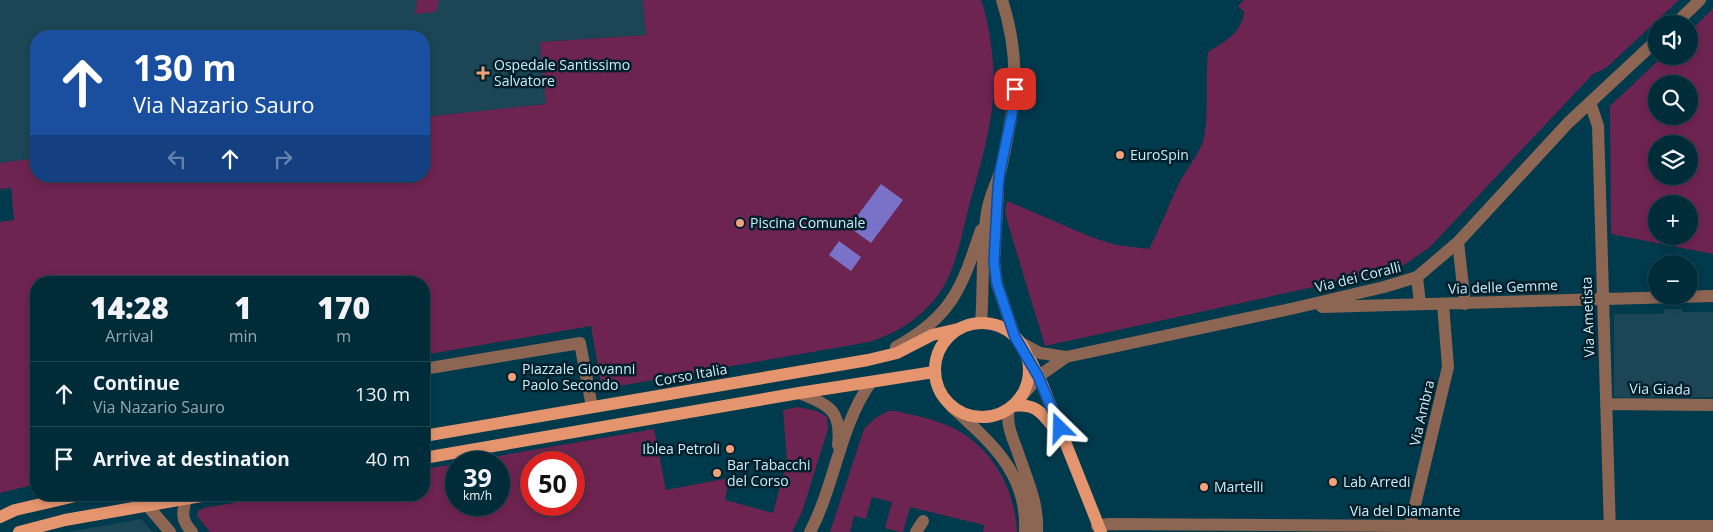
<!DOCTYPE html>
<meta charset="utf-8">
<style>
:root{--surface:#002c3a;--page:#0e3845;--text:#f1f3f6;--muted:#95a7af;--line:#224854}
body{margin:0;font-family:"Open Sans",sans-serif;background:var(--page);color:var(--text);height:100vh;display:flex;flex-direction:column;font-size:19px;white-space:nowrap}
*{box-sizing:border-box;margin:0}
p{font-size:16px;color:var(--muted)}
.icon{flex:none;width:28px;height:28px;fill:none;stroke:currentColor;stroke-width:2;stroke-linecap:round;stroke-linejoin:round}
.map{position:relative;flex:1;overflow:hidden}
.panel{position:absolute;left:30px;top:276px;width:400px;height:225px;display:flex;flex-direction:column;background:var(--surface);border-radius:20px;box-shadow:0 2px 8px #0003,0 0 0 1px var(--line)}
.panel>*{flex:none}
.hud{position:absolute;left:30px;top:30px;width:400px;height:152px;border-radius:20px;box-shadow:0 2px 8px #0003,0 0 0 1px var(--line);background:#1a4fa0;color:#fff;overflow:hidden}
.buttons{position:absolute;left:1648px;top:15px;display:grid;gap:10px}
.buttons a{display:grid;place-items:center;width:50px;height:50px;border-radius:50%;background:var(--surface);box-shadow:0 2px 8px #0003,0 0 0 1px var(--line);font-size:25px}
.speed{position:absolute;left:445px;top:451px;display:flex;gap:10px;font-size:25px;font-weight:700;text-align:center}
.speed>*{display:grid;place-content:center;width:65px;height:65px;border-radius:50%;background:var(--surface);box-shadow:0 2px 8px #0003,0 0 0 1px var(--line);line-height:1}
.speed small{font-size:12px;font-weight:400}
.speed .limit{border:8px solid #d22;background:#fff;color:#111}
.pin{position:absolute;display:grid;place-items:center;width:42px;height:42px;color:#fff;margin:-21px;border-radius:10px;box-shadow:0 2px 8px #0006}
.me{position:absolute;width:55px;margin:-28px;rotate:338deg;stroke-linejoin:round;filter:drop-shadow(0 0 4px #0008)}
.turn{display:flex;align-items:center;gap:18px;height:105px;padding:0 20px;font-size:22px}
.turn .icon{width:65px;height:65px;stroke-width:2.5}
.turn b{display:block;font-size:35px;line-height:42px}
.lanes{display:flex;align-items:center;height:48px;padding:0 20px;background:#0003;justify-content:center;gap:25px;direction:ltr}
.lanes .off{opacity:.35}
.eta{display:flex;justify-content:space-evenly;align-items:center;height:85px;text-align:center}
.eta b{font-size:30px;font-weight:800;line-height:35px}
ul{padding:0;list-style:none}
li{display:flex;align-items:center;gap:15px;height:65px;padding:0 20px;border-top:1px solid var(--line)}
li div{flex:1}
li b{display:block;font-size:19px}
li em{font-style:normal}
.map>svg:first-child{display:block}
</style>
<div class="map">
<svg width="1713" height="532" viewBox="0 0 1713 532">
<rect width="100%" height="100%" fill="#003a4d"/>
<path fill="#1c4656" d="M 0,0 L 643,0 L 647,35 L 541,42 L 546,104 L 424,117 L 424,36 L 36,36 L 36,158 L 0,163 Z
M 1664,309 L 1682,309 L 1682,312 L 1713,312 L 1713,397 L 1614,397 L 1614,314 L 1664,314 Z
M 141,519 L 153,532 L 67,532 Z"/>
<path fill="#6e2450" fill-rule="evenodd" d="M 417,0 L 439,0 L 436,12 L 415,14 Z
M 643,0 L 981,0 C 989,21 994,60 994,83 C 993,125 980,166 969,206 C 961,237 956,273 935,299 C 918,320 895,334 869,342 L 602,389 L 591,326 L 424,355 L 424,282 L 36,282 L 36,484 L 0,493 L 0,222 L 14,220 L 11,188 L 0,189 L 0,163 L 36,158 L 36,176 L 424,176 L 424,117 L 546,104 L 540,42 L 646,35 Z
M 1244,0 L 1679,0 L 1606,68 L 1593,74 L 1430,247 L 1404,265 L 1391,270 L 1045,346 L 1008,224 L 1005,211 L 1007,201 L 1091,237 L 1116,245 L 1149,249 C 1160,228 1168,207 1178,185 C 1185,172 1201,151 1204,138 C 1209,110 1205,80 1208,52 C 1224,42 1242,33 1244,12 L 1238,6 Z
M 1713,9 L 1713,254 L 1611,234 L 1610,106 L 1663,56 L 1689,56 L 1689,32 ZM 1656,84 L 1689,84 L 1689,116 L 1656,116 ZM 1656,144 L 1689,144 L 1689,176 L 1656,176 ZM 1656,204 L 1689,204 L 1689,236 L 1656,236 Z
M 797,407 C 808,409 818,410 827,417 L 828,429 L 802,512 L 792,532 L 210,532 L 197,516 L 198,511 L 204,508 L 277,495 L 424,495 L 424,469 L 456,464 L 456,505 L 499,505 L 499,462 L 463,462 L 654,429 L 666,490 L 729,478 L 725,500 L 773,513 L 787,461 L 783,410 ZM 531,462 L 574,462 L 574,505 L 531,505 Z
M 889,411 L 896,411 C 912,415 929,418 944,424 C 989,441 1015,486 1017,532 L 983,532 L 984,525 L 910,507 L 903,532 L 901,532 L 885,528 L 892,502 L 872,497 L 866,519 L 854,516 L 850,532 L 830,532 L 864,429 L 875,418 Z"/>
<path fill="#7a71c8" d="M 881,184 L 903,200 L 871,243 L 849,227 Z
M 839,241 L 861,257 L 851,271 L 829,255 Z"/>
<g fill="none" stroke-linecap="round" stroke-linejoin="round">
<path stroke="#8d6653" stroke-width="12" d="M 1675,24 L 1700,0
M 1590,102 L 1598,126 L 1610,532
M 998,193 L 994,262 L 997,284 L 1015,337
M 1458,242 L 1465,304
M 1417,277 L 1420,304
M 1322,307 L 1713,296
M 981,323 C 984,286 981,248 987,212 C 989,197 997,183 1001,169 C 1015,107 1022,62 1002,0
M 1021,343 L 1040,353 L 1066,357 L 1295,308 L 1384,287 L 1417,277 L 1458,242 L 1568,123 L 1656,41
M 896,347 C 952,317 962,287 981,230
M 424,369 L 580,343 L 592,407
M 799,393 C 828,405 842,409 838,445
M 1021,397 L 1039,376 L 1066,357
M 1606,404 L 1713,405
M 952,407 C 991,443 1028,473 1025,532
M 1009,409 C 1006,425 1012,436 1017,450 C 1026,477 1039,504 1037,532
M 186,499 C 182,513 181,520 192,532
M 147,505 L 170,532
M 1097,526 L 1109,524 L 1410,526 L 1713,526
M 1410,526 L 1448,367 L 1443,304
M 810,532 C 835,485 840,425 871,382
M 916,532 L 923,521"/>
<path stroke="#e5956e" stroke-width="12" d="M935 370a47 47 0 1 1 94 0a47 47 0 1 1-94 0Z
M 1031,361 L 1042,384 L 1101,532
M 1013,406 C 1038,403 1043,415 1057,432
M 424,436 L 868,360 L 897,353 L 932,335 L 958,329
M 424,458 L 799,393 L 934,372
M 0,517 L 15,510 L 80,495
M 19,532 L 65,520 L 207,495"/>
</g>
<g fill="none" stroke-linecap="round" stroke-linejoin="round">
<defs>
<path id="route" d="M 1015,89 L 1012,114 L 1000,171 L 998,188 L 994,262 L 997,284 L 1015,337 L 1038,376 L 1060,428"/>
</defs>
<use href="#route" stroke="#114b97" stroke-width="12"/>
<use href="#route" stroke="#1a73e8" stroke-width="9"/>
</g>
<g fill="#f1a27b" stroke="#031f2a" stroke-width="2">
<path d="M480.5 65.5h5v5h5v5h-5v5h-5v-5h-5v-5h5z"/>
<circle cx="1120" cy="155" r="5"/>
<circle cx="740" cy="223" r="5"/>
<circle cx="512" cy="377" r="5"/>
<circle cx="730" cy="449" r="5"/>
<circle cx="717" cy="473" r="5"/>
<circle cx="1333" cy="482" r="5"/>
<circle cx="1204" cy="487" r="5"/>
</g>
<g text-anchor="middle" stroke-width="5" stroke-linejoin="round" paint-order="stroke">
<g font-size="14" fill="#cbecfb" stroke="#031f2a" text-anchor="start">
<text x="494" y="70">Ospedale Santissimo<tspan x="494" dy="16">Salvatore</tspan></text>
<text x="1130" y="160">EuroSpin</text>
<text x="750" y="228">Piscina Comunale</text>
<text x="522" y="374">Piazzale Giovanni<tspan x="522" dy="16">Paolo Secondo</tspan></text>
<text x="720" y="454" text-anchor="end">Iblea Petroli</text>
<text x="727" y="470">Bar Tabacchi<tspan x="727" dy="16">del Corso</tspan></text>
<text x="1343" y="487">Lab Arredi</text>
<text x="1214" y="492">Martelli</text>
</g>
<g font-size="14" fill="#cbecfb" stroke="#031f2a">
<text transform="translate(1358 277) rotate(-14)" y="5">Via dei Coralli</text>
<text transform="translate(1503 287) rotate(-2)" y="5">Via delle Gemme</text>
<text transform="translate(1588 317) rotate(-92)" y="5">Via Ametista</text>
<text transform="translate(691 375) rotate(-10)" y="5">Corso Italia</text>
<text transform="translate(1660 389) rotate(1)" y="5">Via Giada</text>
<text transform="translate(1422 413) rotate(-77)" y="5">Via Ambra</text>
<text x="1405" y="516">Via del Diamante</text>
</g>
</g>
</svg>
<div class="buttons">
<a><svg class="icon" aria-label="sound" viewBox="0 0 24 24"><path d="M4 9h4l5-4v14l-5-4H4zM17 9q2 3 0 6"/></svg></a>
<a><svg class="icon" aria-label="search" viewBox="0 0 24 24"><circle cx="10" cy="10" r="6"/><path d="M15 15l6 6"/></svg></a>
<a><svg class="icon" aria-label="layers" viewBox="0 0 24 24"><path d="M12 4l9 5-9 5-9-5zM3 14l9 5 9-5"/></svg></a>
<a>+</a>
<a>−</a>
</div>
<div class="speed"><div>39<small>km/h</small></div><div class="limit">50</div></div>
<div class="pin" style="left:1015px;top:89px;background:#d93025"><svg class="icon" aria-label="arrive" viewBox="0 0 24 24"><path d="M6 21V4h12l-3 4 3 4H6"/></svg></div>
<svg class="me" style="left:1060px;top:428px" viewBox="-20 -20 40 40"><path d="M0-17L14 15 0 8-14 15z" fill="#1a73e8" stroke="#fff" stroke-width="4"/></svg>
<div class="hud">
<div class="turn"><svg class="icon" aria-label="ahead" viewBox="0 0 24 24"><path d="M12 20V5M6 11l6-6 6 6"/></svg><div><b>130 m</b>Via Nazario Sauro</div></div>
<div class="lanes"><svg class="icon off" aria-label="left" viewBox="0 0 24 24"><path d="M17 20v-9H6M10 6l-5 5 5 5"/></svg><svg class="icon" aria-label="ahead" viewBox="0 0 24 24"><path d="M12 20V5M6 11l6-6 6 6"/></svg><svg class="icon off" aria-label="right" viewBox="0 0 24 24"><path d="M7 20v-9h11M14 6l5 5-5 5"/></svg></div>
</div>
<section class="panel">
<div class="eta">
<div><b>14:28</b><p>Arrival</p></div>
<div><b>1</b><p>min</p></div>
<div><b>170</b><p>m</p></div>
</div>
<ul>
<li><svg class="icon" aria-label="ahead" viewBox="0 0 24 24"><path d="M12 20V5M6 11l6-6 6 6"/></svg><div><b>Continue</b><p>Via Nazario Sauro</p></div><em>130 m</em></li>
<li><svg class="icon" aria-label="arrive" viewBox="0 0 24 24"><path d="M6 21V4h12l-3 4 3 4H6"/></svg><div><b>Arrive at destination</b></div><em>40 m</em></li>
</ul>
</section>
</div>
